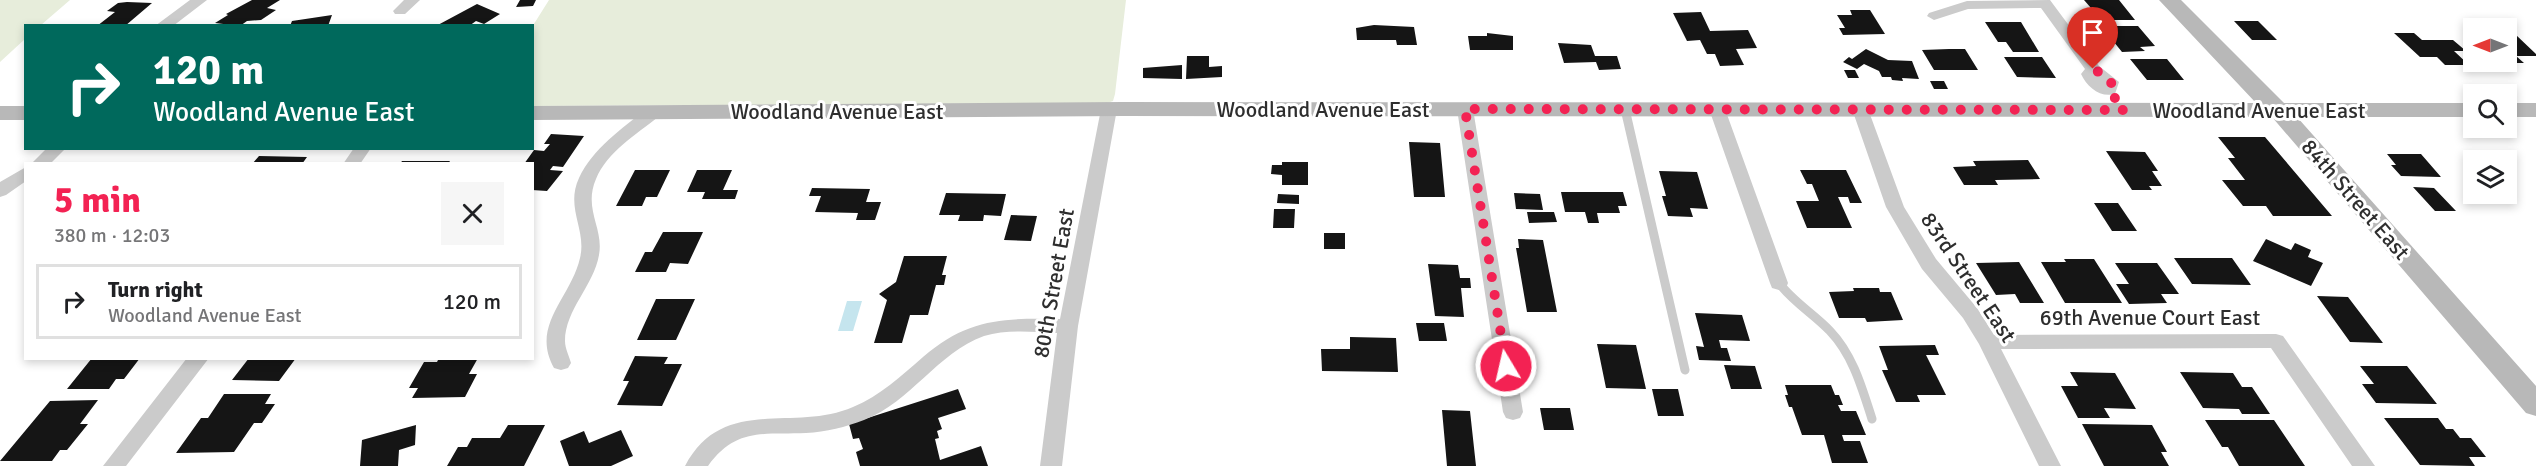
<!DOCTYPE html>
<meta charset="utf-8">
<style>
:root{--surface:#fff;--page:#f6f6f6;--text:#202124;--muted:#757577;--line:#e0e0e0;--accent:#f32253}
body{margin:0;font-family:Signika,sans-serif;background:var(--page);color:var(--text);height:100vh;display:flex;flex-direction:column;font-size:22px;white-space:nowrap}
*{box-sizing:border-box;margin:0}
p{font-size:20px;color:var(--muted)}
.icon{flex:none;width:33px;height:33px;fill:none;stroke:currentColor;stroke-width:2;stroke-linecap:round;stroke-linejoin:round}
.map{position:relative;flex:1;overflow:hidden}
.side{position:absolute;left:24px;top:162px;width:510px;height:198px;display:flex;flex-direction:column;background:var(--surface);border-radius:0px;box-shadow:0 3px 9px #0003}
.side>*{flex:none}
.guide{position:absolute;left:24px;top:24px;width:510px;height:126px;border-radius:0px;box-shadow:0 3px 9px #0003;background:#00695c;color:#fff;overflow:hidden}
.needle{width:39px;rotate:270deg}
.controls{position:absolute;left:2463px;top:18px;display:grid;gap:12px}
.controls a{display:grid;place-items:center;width:54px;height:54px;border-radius:0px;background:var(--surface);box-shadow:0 3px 9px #0003;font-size:30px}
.pin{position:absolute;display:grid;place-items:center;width:51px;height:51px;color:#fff;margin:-62px -26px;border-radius:50% 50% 50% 0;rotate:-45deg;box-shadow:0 0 6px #0007}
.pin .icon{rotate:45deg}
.me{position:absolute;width:66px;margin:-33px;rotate:351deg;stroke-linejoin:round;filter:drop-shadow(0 0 4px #0008)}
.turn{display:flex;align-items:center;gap:21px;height:126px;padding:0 30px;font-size:27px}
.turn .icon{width:78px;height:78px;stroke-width:2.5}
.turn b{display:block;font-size:42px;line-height:51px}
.round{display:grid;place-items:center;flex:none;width:63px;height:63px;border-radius:0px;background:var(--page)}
.overview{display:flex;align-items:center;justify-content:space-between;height:102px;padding:0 30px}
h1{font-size:36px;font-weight:700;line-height:45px;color:var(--accent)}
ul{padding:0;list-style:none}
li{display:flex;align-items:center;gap:18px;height:75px;margin:0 12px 9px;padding:0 18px;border:3px solid var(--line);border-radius:0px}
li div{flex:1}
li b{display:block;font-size:22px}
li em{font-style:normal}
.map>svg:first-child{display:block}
</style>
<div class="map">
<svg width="2536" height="466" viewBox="0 0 2536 466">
<rect width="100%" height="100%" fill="#fff"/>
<path fill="#e7eddb" d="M 0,0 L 70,0 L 41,25 L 26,26 L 25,39 L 0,62 Z
M 549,0 L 1126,0 L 1115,94 L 1113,101 L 1107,103 L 533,106 L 532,27 Z"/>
<path fill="#c5e5ee" d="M 847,301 L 862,301 L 853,331 L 838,331 Z"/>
<path fill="#151515" d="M 252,0 L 280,0 L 267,8 L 276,10 L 261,20 L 247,21 L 240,26 L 215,23 L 228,15 L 226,14 Z
M 520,0 L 536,0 L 533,6 L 516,7 Z
M 2084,0 L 2119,0 L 2135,20 L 2096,20 L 2087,8 L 2091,8 Z
M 127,2 L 152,3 L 125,26 L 97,26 L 115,12 L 107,11 L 118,3 Z
M 477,4 L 500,14 L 484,24 L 476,21 L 469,26 L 436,26 Z
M 1850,10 L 1870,10 L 1885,34 L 1843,35 L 1839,28 L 1845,28 L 1837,15 L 1852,15 Z
M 1701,12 L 1710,31 L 1748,30 L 1757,48 L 1736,49 L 1744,65 L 1720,66 L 1715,54 L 1707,54 L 1700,40 L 1687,41 L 1673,13 Z
M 332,15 L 328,26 L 290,26 L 292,21 Z
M 2234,21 L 2258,21 L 2277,40 L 2252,40 Z
M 1985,22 L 2021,22 L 2039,52 L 2013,52 L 2006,42 L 1998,42 Z
M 1374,25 L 1414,27 L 1417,45 L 1397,45 L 1396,40 L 1357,40 L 1356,28 Z
M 2101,26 L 2138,26 L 2155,46 L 2140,47 L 2145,51 L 2122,52 Z
M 1487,33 L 1513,36 L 1513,50 L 1470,50 L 1468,36 L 1487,36 Z
M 2394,33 L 2414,33 L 2422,40 L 2453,40 L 2466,51 L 2454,51 L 2469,65 L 2445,65 L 2437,57 L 2420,57 Z
M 2506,35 L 2516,35 L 2536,54 L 2536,56 L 2516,56 L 2524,63 L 2506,63 Z
M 1558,43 L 1591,45 L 1595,56 L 1617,56 L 1621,69 L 1599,70 L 1596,62 L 1564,63 Z
M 1866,49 L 1888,60 L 1912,61 L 1919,79 L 1902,78 L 1903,81 L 1892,80 L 1891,77 L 1882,77 L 1879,71 L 1864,64 L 1857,69 L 1843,62 L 1849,57 L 1852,59 Z
M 1949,49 L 1965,49 L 1978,70 L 1934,70 L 1922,50 Z
M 1187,56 L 1209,56 L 1209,67 L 1222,66 L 1222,77 L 1186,79 Z
M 2004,57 L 2042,57 L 2056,78 L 2017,77 Z
M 2130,59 L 2167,59 L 2184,80 L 2147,80 Z
M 1182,65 L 1182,79 L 1143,78 L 1143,68 Z
M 1844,70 L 1855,70 L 1859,78 L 1848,78 Z
M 1930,81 L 1944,81 L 1948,89 L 1934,89 Z
M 551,134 L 584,136 L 563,167 L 553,166 L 550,170 L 563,171 L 547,191 L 532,190 L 532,164 L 524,164 L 534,150 L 544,151 L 550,144 L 544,144 Z
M 2218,137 L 2265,137 L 2332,216 L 2273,216 L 2266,206 L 2243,206 L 2222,180 L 2245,180 L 2228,158 L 2235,158 Z
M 1409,142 L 1440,143 L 1445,197 L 1414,197 Z
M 2106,151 L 2145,152 L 2158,171 L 2152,171 L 2162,186 L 2149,186 L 2152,190 L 2132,190 Z
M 2387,154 L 2421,154 L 2441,177 L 2401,176 L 2391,165 L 2396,165 Z
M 259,156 L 307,157 L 302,164 L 252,164 Z
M 2028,160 L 2040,179 L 1995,180 L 1998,185 L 1964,185 L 1953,167 L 1976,166 L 1973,161 Z
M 402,161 L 450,161 L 448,164 L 400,164 Z
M 1282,162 L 1308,162 L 1308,185 L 1282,185 L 1282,175 L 1271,174 L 1272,165 L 1282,165 Z
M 635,170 L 670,170 L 657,197 L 646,197 L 642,206 L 616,206 Z
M 697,170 L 732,170 L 723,190 L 738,190 L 735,199 L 702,199 L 705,192 L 687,192 Z
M 1800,170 L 1846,170 L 1862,203 L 1850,203 L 1848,197 L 1838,197 L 1852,228 L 1807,228 L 1796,201 L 1819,201 L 1812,184 L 1807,184 Z
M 1659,171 L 1697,172 L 1708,209 L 1690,208 L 1693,217 L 1668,216 L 1662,196 L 1666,196 Z
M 2413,187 L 2434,188 L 2456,211 L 2435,211 Z
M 812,188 L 870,189 L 866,202 L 881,202 L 875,220 L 856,220 L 858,213 L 815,212 L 821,196 L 809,196 Z
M 1561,192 L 1623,192 L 1627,206 L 1618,206 L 1620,213 L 1597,213 L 1599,223 L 1588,223 L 1585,212 L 1565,212 Z
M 946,193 L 1006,194 L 1001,216 L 984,215 L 983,221 L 958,221 L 960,215 L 939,215 Z
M 1514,193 L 1540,194 L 1543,210 L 1516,209 Z
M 1278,194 L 1299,195 L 1299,204 L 1277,203 Z
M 2094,203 L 2118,203 L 2137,231 L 2112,231 Z
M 1274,209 L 1295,209 L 1294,228 L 1273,228 Z
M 1527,212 L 1554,212 L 1557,222 L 1529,223 Z
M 1011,215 L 1037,216 L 1031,241 L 1004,240 Z
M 663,232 L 703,232 L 688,264 L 670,263 L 666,272 L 635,272 L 645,252 L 652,252 Z
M 1324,233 L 1345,233 L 1345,249 L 1324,249 Z
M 1518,239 L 1543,240 L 1557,312 L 1527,312 L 1516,248 L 1519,248 Z
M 2266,239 L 2291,250 L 2295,243 L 2311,250 L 2308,257 L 2323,263 L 2311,286 L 2253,261 Z
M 904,256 L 947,256 L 942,275 L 946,275 L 944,285 L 936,285 L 928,315 L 910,315 L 902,343 L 874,343 L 887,300 L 879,294 L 896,282 Z
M 2174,258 L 2232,258 L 2251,285 L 2192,284 Z
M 2064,259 L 2094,259 L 2122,303 L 2065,303 L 2041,262 L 2066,262 Z
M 2019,262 L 2044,303 L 2020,303 L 2015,294 L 1996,295 L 1976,263 Z
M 2115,263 L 2157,263 L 2179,294 L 2161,294 L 2167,303 L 2129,304 L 2116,284 L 2129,284 Z
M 1428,264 L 1458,265 L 1460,278 L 1470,278 L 1471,288 L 1461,288 L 1464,317 L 1435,316 Z
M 1853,288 L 1879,288 L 1880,292 L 1891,292 L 1903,320 L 1867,322 L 1865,318 L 1839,318 L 1829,292 L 1854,291 Z
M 2317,296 L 2348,297 L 2383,343 L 2350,342 Z
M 656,299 L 695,299 L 676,340 L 637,340 Z
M 1695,313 L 1742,315 L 1750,341 L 1719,340 L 1721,348 L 1727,348 L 1731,361 L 1699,360 L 1696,346 L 1704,347 Z
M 1416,323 L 1444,323 L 1447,341 L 1419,341 Z
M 1350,337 L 1396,338 L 1398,372 L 1322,371 L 1321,349 L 1350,349 Z
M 1597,344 L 1636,345 L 1646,389 L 1606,388 Z
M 1935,345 L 1939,355 L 1926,355 L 1946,395 L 1917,395 L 1920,402 L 1896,402 L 1882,370 L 1888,370 L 1879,346 Z
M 635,356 L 668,357 L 664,364 L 682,364 L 662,406 L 617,405 L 629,381 L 623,381 Z
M 92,358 L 140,358 L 124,379 L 116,379 L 109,389 L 67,389 Z
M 249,358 L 296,358 L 279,381 L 232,380 Z
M 439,358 L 478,358 L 469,374 L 477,374 L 465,397 L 412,398 L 418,388 L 409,388 L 424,362 L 437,362 Z
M 1724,365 L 1755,366 L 1762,389 L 1731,389 Z
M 2360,366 L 2407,366 L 2437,404 L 2376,403 L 2362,384 L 2374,384 Z
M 2070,372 L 2115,373 L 2136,409 L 2104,408 L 2110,418 L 2078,418 L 2061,386 L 2078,386 Z
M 2180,372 L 2233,373 L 2242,387 L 2252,387 L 2270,414 L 2242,414 L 2239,409 L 2203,408 Z
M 1785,385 L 1831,385 L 1835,395 L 1839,395 L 1843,405 L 1838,405 L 1841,411 L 1856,411 L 1866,435 L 1842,435 L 1844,441 L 1860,441 L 1868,463 L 1832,463 L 1824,435 L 1802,435 L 1792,407 L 1789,407 L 1785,395 L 1788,395 Z
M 958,389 L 966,409 L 938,418 L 942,429 L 937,431 L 939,438 L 935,439 L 940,460 L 981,446 L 988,466 L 860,466 L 856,452 L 863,449 L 859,438 L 853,439 L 849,424 Z
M 1652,389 L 1678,389 L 1684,416 L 1658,416 Z
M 224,394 L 271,394 L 265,404 L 275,404 L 262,423 L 254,423 L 234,452 L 176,453 L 201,418 L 208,418 Z
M 98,400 L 80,424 L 88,424 L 67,450 L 60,450 L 52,461 L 0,461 L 50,401 Z
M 1540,408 L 1570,408 L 1574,430 L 1544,430 Z
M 1442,410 L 1470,411 L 1476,466 L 1447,466 Z
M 2384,418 L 2438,418 L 2446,429 L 2453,429 L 2460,438 L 2471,438 L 2486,457 L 2469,457 L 2475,466 L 2420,465 Z
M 2205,420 L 2274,420 L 2305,466 L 2239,466 L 2228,447 L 2222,447 Z
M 2082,424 L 2152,425 L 2167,452 L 2161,452 L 2169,466 L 2104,466 Z
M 416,425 L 415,445 L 399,450 L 398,466 L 360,466 L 362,440 Z
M 508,425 L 545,425 L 524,466 L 447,466 L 458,447 L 467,447 L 472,438 L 500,438 Z
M 621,430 L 633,456 L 611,466 L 569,466 L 560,441 L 584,431 L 589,443 Z"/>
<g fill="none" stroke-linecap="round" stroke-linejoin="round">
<path stroke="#cbcbcb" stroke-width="9" d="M 1625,109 L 1685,370
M 1779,283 C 1793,302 1814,314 1830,331 C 1853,355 1862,388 1872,419"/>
<path fill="#cbcbcb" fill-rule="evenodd" d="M 190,0 L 207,0 L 173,26 L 155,26 Z
M 404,0 L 420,0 L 405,14 L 395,14 L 393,11 Z
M 2050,0 L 2099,66 L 2119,82 L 2115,94 C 2100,98 2087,87 2081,74 L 2085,69 L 2041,8 L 1968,9 L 1934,20 L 1927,16 L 1929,13 L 1967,1 Z
M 1109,104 L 1117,109 L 1078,326 L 1062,466 L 1040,466 L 1057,333 C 1034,332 1007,329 984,336 C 937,353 911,402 864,420 C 846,427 826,432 806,433 C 764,435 736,427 708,466 L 685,466 C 723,394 794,433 853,407 C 880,396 901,376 923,357 C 968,318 1004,318 1060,319 L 1101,109 Z
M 1465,104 L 1473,109 L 1523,412 L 1520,418 L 1513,420 L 1506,418 L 1503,412 L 1457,109 Z
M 1717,104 L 1725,109 L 1788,283 L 1786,288 L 1779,290 L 1772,288 L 1770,283 L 1709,109 Z
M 1860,104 L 1868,109 L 1904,207 L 1936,259 L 1977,308 L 1994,335 L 2276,334 L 2283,336 L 2375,466 L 2352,466 L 2271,348 L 2001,349 L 2061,466 L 2039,466 L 1979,344 L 1963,318 L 1922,269 L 1886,207 L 1852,109 Z
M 652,108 L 658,109 L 660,113 L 658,117 C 637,134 607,152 596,179 C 583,209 604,228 599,255 C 594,285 565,310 565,341 C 565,348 569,356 571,363 L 568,368 L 561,370 L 554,368 C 530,325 571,298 580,258 C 587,230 565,208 579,178 C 593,148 622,129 646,109 Z
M 47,148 L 66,148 L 50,164 L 31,164 Z
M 354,148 L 371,148 L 360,164 L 343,164 Z
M 26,167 L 26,181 L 6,195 L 0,197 L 0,182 Z
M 187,358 L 209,358 L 126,466 L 103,466 Z"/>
<path fill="#b8b8b8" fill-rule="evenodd" d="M 2159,0 L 2181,0 L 2284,103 L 2474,103 L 2474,117 L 2297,117 L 2536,386 L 2536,416 L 2526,413 L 2272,117 L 1123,116 L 532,120 L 532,106 L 1123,102 L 2256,103 Z
M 2506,103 L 2536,103 L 2536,117 L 2506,117 Z
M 0,106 L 26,106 L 26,120 L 0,120 Z"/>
</g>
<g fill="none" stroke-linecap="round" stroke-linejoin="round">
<path stroke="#f32253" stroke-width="10" stroke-dasharray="0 18" d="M 1506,366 L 1465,109 L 2125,110 L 2109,91 L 2112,84 L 2106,76 L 2093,69"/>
</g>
<g text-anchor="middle" stroke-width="6" stroke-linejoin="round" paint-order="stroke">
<g font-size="22" fill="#2e2e2e" stroke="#fff">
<text x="1323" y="117">Woodland Avenue East</text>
<text x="2259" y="118">Woodland Avenue East</text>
<text x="837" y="119">Woodland Avenue East</text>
<text transform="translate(2356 199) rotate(49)" y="8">84th Street East</text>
<text transform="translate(1969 277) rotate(56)" y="8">83rd Street East</text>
<text transform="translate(1053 283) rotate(-80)" y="8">80th Street East</text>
<text x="2150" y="325">69th Avenue Court East</text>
</g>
</g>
</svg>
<div class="controls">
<a><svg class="needle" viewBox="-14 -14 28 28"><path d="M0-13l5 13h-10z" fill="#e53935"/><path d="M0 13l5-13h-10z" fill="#757577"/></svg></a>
<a><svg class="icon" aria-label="search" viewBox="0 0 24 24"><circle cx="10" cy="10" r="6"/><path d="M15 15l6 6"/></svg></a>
<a><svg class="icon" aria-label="layers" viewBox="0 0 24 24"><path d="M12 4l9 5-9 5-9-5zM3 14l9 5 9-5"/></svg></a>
</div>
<div class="pin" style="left:2093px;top:69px;background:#d93025"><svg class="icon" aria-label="arrive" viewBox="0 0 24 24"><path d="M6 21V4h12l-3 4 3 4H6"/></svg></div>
<svg class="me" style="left:1506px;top:366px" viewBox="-20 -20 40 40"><circle r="17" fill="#f32253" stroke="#fff" stroke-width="3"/><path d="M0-11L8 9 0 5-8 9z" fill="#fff"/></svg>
<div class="guide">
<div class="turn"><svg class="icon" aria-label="right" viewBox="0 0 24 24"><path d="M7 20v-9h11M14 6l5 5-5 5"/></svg><div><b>120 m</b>Woodland Avenue East</div></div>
</div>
<section class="side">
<div class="overview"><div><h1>5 min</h1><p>380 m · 12:03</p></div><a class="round"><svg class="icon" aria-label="close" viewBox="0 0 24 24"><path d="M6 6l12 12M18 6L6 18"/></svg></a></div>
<ul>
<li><svg class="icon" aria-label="right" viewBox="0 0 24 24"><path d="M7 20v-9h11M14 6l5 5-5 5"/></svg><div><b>Turn right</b><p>Woodland Avenue East</p></div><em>120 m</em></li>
</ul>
</section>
</div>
